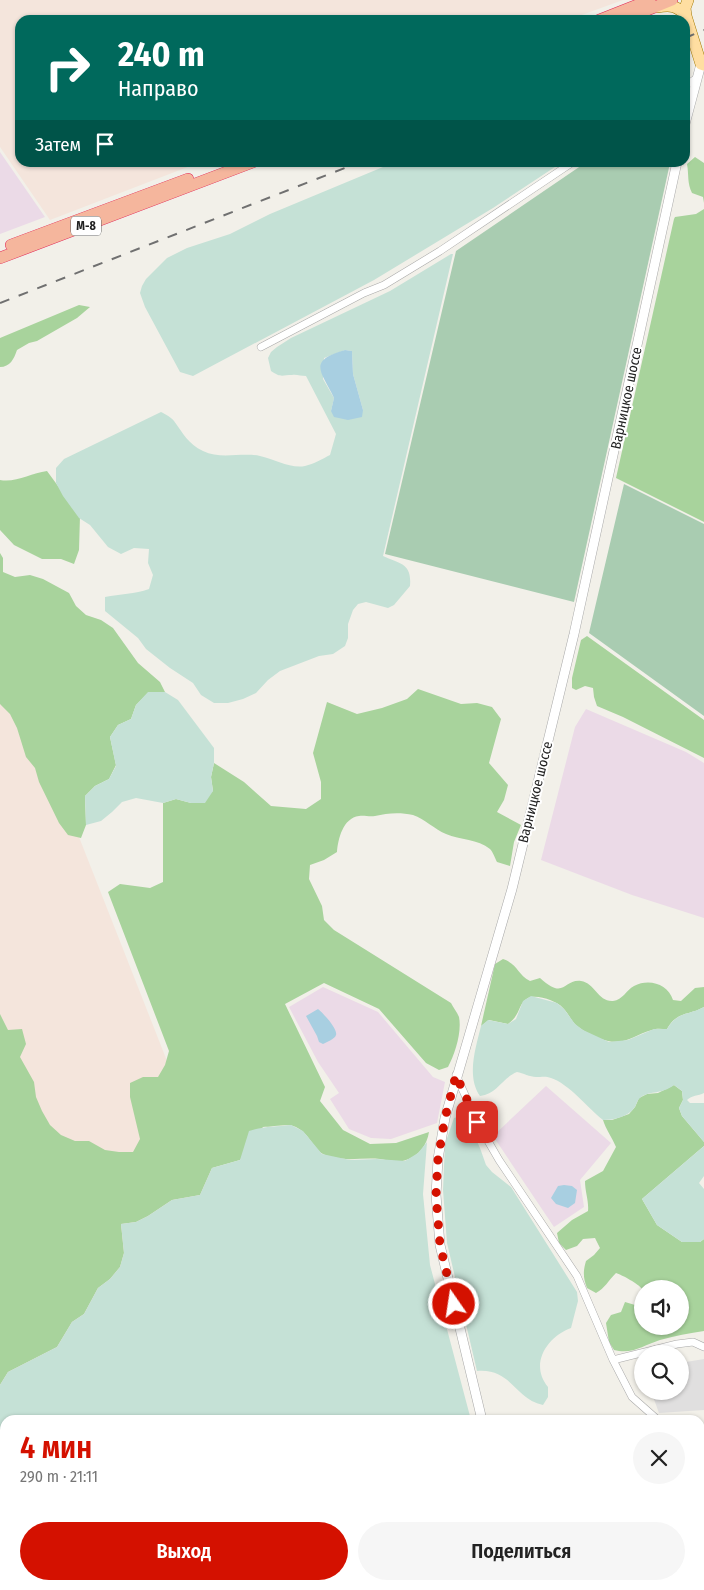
<!DOCTYPE html>
<html lang="ru">
<meta charset="utf-8">
<style>
:root{--surface:#fff;--page:#f6f6f6;--text:#222;--muted:#767676;--accent:#d41100}
body{margin:0;font-family:"Fira Sans Condensed",sans-serif;background:var(--page);color:var(--text);height:100vh;display:flex;flex-direction:column;font-size:19px;white-space:nowrap}
*{box-sizing:border-box;margin:0}
p{font-size:16px;color:var(--muted)}
.icon{flex:none;width:28px;height:28px;fill:none;stroke:currentColor;stroke-width:2;stroke-linecap:round;stroke-linejoin:round}
.map{position:relative;flex:1;overflow:hidden}
.details{position:absolute;left:0px;top:1415px;width:705px;height:175px;display:flex;flex-direction:column;background:var(--surface);border-radius:15px 15px 0 0;box-shadow:0 1px 4px #0004}
.details>*{flex:none}
.top-card{position:absolute;left:15px;top:15px;width:675px;height:152px;border-radius:15px;box-shadow:0 1px 4px #0004;background:#00695c;color:#fff;overflow:hidden}
.tools{position:absolute;left:634px;top:1280px;display:grid;gap:10px}
.tools a{display:grid;place-items:center;width:55px;height:55px;border-radius:50%;background:var(--surface);box-shadow:0 1px 4px #0004;font-size:25px}
.pin{position:absolute;display:grid;place-items:center;width:42px;height:42px;color:#fff;margin:-21px;border-radius:10px;box-shadow:0 2px 8px #0006}
.me{position:absolute;width:55px;margin:-28px;rotate:347deg;stroke-linejoin:round;filter:drop-shadow(0 0 4px #0008)}
.turn{display:flex;align-items:center;gap:18px;height:105px;padding:0 20px;font-size:22px}
.turn .icon{width:65px;height:65px;stroke-width:2.5}
.turn b{display:block;font-size:35px;line-height:42px}
.then{display:flex;align-items:center;height:48px;padding:0 20px;background:#0003;gap:10px;font-size:19px}
.round{display:grid;place-items:center;flex:none;width:52px;height:52px;border-radius:26px;background:var(--page)}
.head{display:flex;align-items:center;justify-content:space-between;height:85px;padding:0 20px}
h1{font-size:30px;font-weight:600;line-height:38px;color:var(--accent)}
.primary-button{display:flex;gap:10px;margin-top:auto;padding:10px 20px}
.primary-button a{flex:1;height:58px;border-radius:30px;background:var(--accent);color:#fff;font-size:20px;font-weight:600;line-height:58px;text-align:center}
.primary-button a+a{background:var(--page);color:var(--text)}
.map>svg:first-child{display:block}
</style>
<div class="map">
<svg width="704" height="1590" viewBox="0 0 704 1590">
<rect width="100%" height="100%" fill="#f2f0e9"/>
<path fill="#e0dfdf" d="M 704,1359 L 704,1410 L 659,1413 L 651,1391 L 680,1391 L 680,1363 Z"/>
<path fill="#ebdae7" d="M 0,152 L 45,217 L 0,234 Z
M 586,709 L 686,752 L 704,763 L 704,918 L 632,895 L 541,860 L 575,727 Z
M 323,987 L 378,1012 L 433,1077 L 445,1082 L 437,1123 L 391,1139 L 371,1138 L 349,1129 L 330,1099 L 339,1093 L 318,1062 L 289,1007 Z
M 546,1086 L 611,1143 L 580,1180 L 584,1207 L 554,1227 L 493,1136 Z"/>
<path fill="#d0d0d0" d="M 540,1585 L 643,1585 L 639,1590 L 542,1590 Z"/>
<path fill="#f4e5dc" d="M 0,0 L 623,0 L 568,20 L 20,20 L 20,162 L 198,163 L 50,220 L 0,147 Z
M 0,636 L 259,1295 L 0,1396 Z"/>
<path fill="#a8d39c" d="M 695,157 L 704,163 L 704,203 L 703,197 L 692,193 C 687,183 689,175 687,164 Z
M 704,209 L 704,522 L 616,478 L 674,219 L 675,217 L 696,214 Z
M 79,305 L 90,307 L 77,318 L 37,341 L 29,343 L 17,350 C 14,359 10,367 0,367 L 0,338 Z
M 47,471 L 80,516 L 79,550 L 74,564 L 61,559 L 42,559 L 14,545 L 0,530 L 0,480 C 16,483 31,473 47,471 Z
M 0,553 L 3,558 L 3,572 L 15,577 L 30,575 L 43,579 L 69,593 L 76,606 L 86,615 L 101,620 L 113,628 L 138,663 L 160,682 L 165,692 L 148,693 L 136,705 L 131,719 L 118,725 L 110,737 L 116,765 L 109,779 L 95,786 L 85,796 L 86,825 L 81,838 L 68,835 L 59,823 L 39,782 L 35,768 L 26,757 L 17,728 L 10,714 L 0,704 Z
M 587,636 L 704,720 L 704,758 L 623,717 L 597,706 L 594,697 L 593,688 L 585,686 L 576,690 L 572,688 L 572,678 L 581,640 Z
M 418,689 L 461,704 L 477,703 L 492,707 L 501,719 L 489,763 L 508,785 L 504,800 L 497,812 L 521,825 L 514,842 L 510,866 L 497,862 C 495,858 493,852 490,849 C 478,839 460,840 446,834 C 434,829 425,819 413,815 C 400,812 387,813 375,816 C 369,817 364,815 359,816 C 343,818 338,839 337,852 L 324,860 L 310,865 L 309,879 L 322,906 L 324,920 L 334,930 L 451,1003 C 453,1007 457,1012 459,1017 C 462,1032 455,1054 448,1067 L 439,1070 L 426,1063 L 379,1009 L 324,983 L 285,1004 L 325,1087 L 320,1101 L 343,1130 L 370,1144 L 396,1143 L 429,1132 C 427,1145 419,1156 406,1160 C 399,1163 388,1160 380,1159 C 361,1157 341,1163 323,1154 C 312,1148 309,1131 293,1126 C 288,1124 270,1127 263,1127 L 240,1160 L 212,1168 L 200,1195 L 172,1200 L 148,1216 L 136,1222 L 121,1224 L 124,1253 L 120,1267 L 110,1279 L 98,1288 L 84,1314 L 72,1322 L 57,1347 L 8,1372 L 0,1385 L 0,1014 L 8,1030 L 22,1029 L 26,1044 L 20,1057 L 34,1082 L 36,1097 L 42,1111 L 50,1125 L 61,1135 L 75,1141 L 89,1141 L 105,1150 L 119,1152 L 133,1152 L 140,1139 L 130,1097 L 130,1083 L 143,1077 L 158,1077 L 165,1065 L 169,1051 L 108,892 L 120,884 L 150,888 L 163,882 L 163,803 L 176,799 L 191,803 L 213,791 L 211,777 L 214,763 L 244,782 L 271,806 L 306,809 L 321,799 L 321,782 L 313,753 L 327,702 L 357,714 L 382,708 L 407,699 Z
M 503,959 C 518,964 517,974 530,981 L 540,978 C 565,1001 563,979 581,981 C 595,983 598,1002 613,1001 C 623,1000 626,990 634,986 C 649,978 668,984 673,1000 L 681,1001 L 695,988 L 704,987 L 704,1007 C 688,1016 677,1011 667,1029 C 662,1029 656,1028 652,1030 C 636,1034 626,1045 608,1041 C 598,1039 586,1033 577,1026 C 571,1021 569,1014 563,1008 C 557,1001 537,994 528,998 C 518,1003 521,1015 508,1024 L 489,1020 L 481,1026 L 495,964 Z
M 674,1085 L 682,1091 L 683,1100 L 679,1108 L 682,1116 L 704,1142 L 704,1146 L 642,1199 L 657,1225 L 682,1242 L 700,1242 L 704,1239 L 704,1331 C 690,1333 674,1336 660,1340 C 644,1345 632,1355 614,1350 L 609,1342 L 606,1323 L 611,1315 L 621,1312 L 625,1302 L 635,1305 L 642,1303 L 642,1326 L 680,1326 L 680,1289 L 642,1289 C 639,1284 622,1275 616,1273 C 608,1281 605,1288 596,1293 L 587,1288 C 583,1278 583,1271 586,1261 L 594,1255 L 600,1248 L 595,1238 L 583,1239 L 577,1246 L 566,1250 L 559,1243 L 557,1233 L 572,1220 L 588,1211 C 589,1201 585,1192 585,1181 L 603,1171 L 616,1147 C 612,1137 606,1130 603,1120 L 612,1120 L 629,1114 L 635,1107 L 639,1098 L 647,1094 L 658,1093 Z
M 5,1555 L 5,1585 L 102,1585 L 100,1590 L 0,1590 L 0,1556 Z
M 290,1585 L 504,1585 L 510,1590 L 484,1590 C 478,1584 471,1587 465,1590 L 292,1590 Z"/>
<path fill="#c5e1d6" fill-rule="evenodd" d="M 395,162 L 561,163 L 493,208 L 374,280 L 193,376 L 180,372 L 145,307 L 140,293 L 142,286 L 146,279 L 167,258 L 187,248 L 230,234 L 270,214 Z
M 451,254 L 453,254 L 383,556 C 400,564 412,563 410,586 L 394,605 L 388,608 L 366,602 L 358,604 L 353,610 L 348,624 L 348,638 L 345,646 L 333,654 L 319,656 L 280,671 L 268,680 L 256,693 L 243,699 L 228,703 L 214,703 L 201,695 L 193,683 L 170,668 L 146,649 L 138,638 L 105,611 L 105,597 C 120,594 135,594 149,589 L 153,575 L 148,563 L 149,549 L 134,548 L 121,554 L 108,547 L 90,525 L 79,518 L 63,496 L 56,483 L 56,468 L 64,459 L 161,412 C 165,414 171,417 174,421 C 183,433 188,444 203,451 C 221,460 241,452 260,456 C 274,459 291,469 305,466 C 314,464 322,459 330,455 L 336,434 L 306,376 C 301,376 296,374 292,375 C 282,375 281,378 271,371 L 268,358 L 271,352 L 277,347 L 291,338 L 390,291 ZM 345,350 L 352,351 L 353,374 L 363,410 L 331,411 L 334,398 L 323,379 L 324,358 Z
M 148,692 L 165,692 L 178,700 L 214,748 L 214,763 L 211,777 L 213,791 L 205,803 L 191,803 L 176,799 L 163,803 L 136,798 L 122,802 L 112,812 L 101,821 L 86,825 L 85,796 L 95,786 L 109,779 L 116,766 L 110,737 L 118,725 L 131,719 L 136,705 Z
M 531,996 L 557,1003 L 564,1009 L 575,1024 L 583,1030 L 609,1042 L 628,1040 L 654,1029 L 667,1029 C 678,1011 687,1016 704,1007 L 704,1093 C 698,1096 692,1095 687,1100 L 690,1103 L 704,1103 L 704,1142 L 682,1116 L 679,1108 L 683,1100 L 682,1091 L 674,1085 C 661,1095 651,1090 641,1097 C 637,1100 637,1103 635,1107 C 628,1117 614,1120 603,1120 C 589,1109 568,1083 551,1078 C 546,1076 542,1077 536,1077 C 530,1077 523,1073 517,1072 C 502,1078 497,1094 480,1096 C 466,1076 476,1047 481,1026 L 488,1020 L 508,1024 L 516,1019 L 523,1001 Z
M 460,1116 L 468,1122 L 480,1148 L 486,1165 L 492,1172 L 511,1187 L 577,1292 L 578,1301 L 571,1328 C 547,1337 529,1364 548,1387 L 548,1397 L 543,1405 C 514,1399 512,1368 477,1371 L 447,1243 L 443,1190 L 445,1144 L 454,1118 Z
M 291,1125 L 303,1131 L 322,1154 L 350,1160 L 377,1159 L 405,1161 L 418,1153 L 427,1142 L 423,1194 L 430,1265 L 471,1420 L 5,1420 L 5,1555 L 0,1556 L 0,1385 L 8,1372 L 57,1347 L 72,1322 L 84,1314 L 98,1288 L 110,1279 L 120,1267 L 124,1253 L 121,1224 L 136,1222 L 148,1216 L 172,1200 L 200,1195 L 212,1168 L 240,1160 L 249,1131 C 263,1126 276,1127 291,1125 Z
M 704,1146 L 704,1176 L 699,1183 L 704,1189 L 704,1239 L 700,1242 L 682,1242 L 657,1225 L 642,1199 Z"/>
<path fill="#a9ccb1" d="M 585,163 L 670,163 L 574,602 L 385,554 L 456,251 Z
M 624,484 L 704,524 L 704,716 L 589,633 Z"/>
<path fill="#a8cfe1" d="M 345,350 L 352,351 L 353,374 L 363,410 L 362,417 L 348,420 L 334,417 L 331,411 L 334,398 C 321,371 307,361 345,350 Z
M 318,1009 C 323,1013 338,1029 336,1035 C 335,1039 327,1042 323,1044 L 319,1042 L 317,1036 L 306,1016 Z
M 564,1185 L 572,1186 L 577,1190 L 575,1203 L 568,1208 L 556,1204 L 551,1198 L 558,1186 Z"/>
<g fill="none" stroke-linecap="round" stroke-linejoin="round">
<path stroke="#a8cfe1" stroke-width="2" d="M 700,1491 L 704,1495"/>
<defs>
<path id="minor" d="M 685,86 L 697,78
M 261,347 L 364,293 L 384,285 L 440,251 L 573,162
M 456,1075 L 477,1122 L 499,1160 L 577,1276 L 613,1360 L 632,1397 L 658,1420
M 613,1360 L 677,1344 L 693,1342 L 704,1347
M 700,1465 L 704,1472"/>
<path id="tertiary" d="M 685,124 L 701,64
M 482,1420 L 440,1245 L 436,1195 L 438,1159 L 445,1118 L 512,889 L 574,634 L 677,162
M 527,1585 L 529,1590"/>
<path id="primary" d="M 688,0 L 685,8 L 686,16 L 701,64 L 704,65
M 657,7 C 670,5 677,5 686,16"/>
<path id="trunk" d="M 599,20 L 650,0
M 623,20 L 672,0
M 11,245 L 188,179
M 0,258 L 253,162"/>
</defs>
<use href="#minor" stroke="#a9a9a9" stroke-width="8"/>
<use href="#tertiary" stroke="#a9a9a9" stroke-width="10"/>
<use href="#primary" stroke="#a07800" stroke-width="12"/>
<use href="#trunk" stroke="#e12556" stroke-width="12"/>
<use href="#minor" stroke="#fff" stroke-width="7"/>
<use href="#tertiary" stroke="#fff" stroke-width="9"/>
<use href="#primary" stroke="#ffdea1" stroke-width="11"/>
<use href="#trunk" stroke="#f5b69d" stroke-width="11"/>
<path stroke="#707070" stroke-width="2" stroke-dasharray="10 10" stroke-linecap="butt" d="M 685,38 L 704,30
M 0,303 L 360,162"/>
</g>
<g fill="none" stroke-linecap="round" stroke-linejoin="round">
<path stroke="#d41100" stroke-width="9" stroke-dasharray="0 16.2" d="M 454,1304 L 440,1245 L 436,1195 L 438,1159 L 445,1118 L 456,1075 L 477,1122"/>
</g>
<g text-anchor="middle" stroke-width="4" stroke-linejoin="round" paint-order="stroke">
<rect fill="#fff" stroke="#646464" stroke-width="1" x="71" y="216.5" width="30" height="19" rx="4"/>
<g font-size="12" font-weight="bold" fill="#222">
<text x="86" y="230">М-8</text>
</g>
<g font-size="14" fill="#222" stroke="#fff">
<text transform="translate(626 398) rotate(-78)" y="5">Варницкое шоссе</text>
<text transform="translate(535 792) rotate(-76)" y="5">Варницкое шоссе</text>
</g>
</g>
</svg>
<div class="tools">
<a><svg class="icon" aria-label="sound" viewBox="0 0 24 24"><path d="M4 9h4l5-4v14l-5-4H4zM17 9q2 3 0 6"/></svg></a>
<a><svg class="icon" aria-label="search" viewBox="0 0 24 24"><circle cx="10" cy="10" r="6"/><path d="M15 15l6 6"/></svg></a>
</div>
<div class="pin" style="left:477px;top:1122px;background:#d93025"><svg class="icon" aria-label="arrive" viewBox="0 0 24 24"><path d="M6 21V4h12l-3 4 3 4H6"/></svg></div>
<svg class="me" style="left:454px;top:1304px" viewBox="-20 -20 40 40"><circle r="17" fill="#d41100" stroke="#fff" stroke-width="3"/><path d="M0-11L8 9 0 5-8 9z" fill="#fff"/></svg>
<div class="top-card">
<div class="turn"><svg class="icon" aria-label="right" viewBox="0 0 24 24"><path d="M7 20v-9h11M14 6l5 5-5 5"/></svg><div><b>240 m</b>Направо</div></div>
<div class="then">Затем<svg class="icon" aria-label="arrive" viewBox="0 0 24 24"><path d="M6 21V4h12l-3 4 3 4H6"/></svg></div>
</div>
<section class="details">
<div class="head"><div><h1>4 мин</h1><p>290 m · 21:11</p></div><a class="round"><svg class="icon" aria-label="close" viewBox="0 0 24 24"><path d="M6 6l12 12M18 6L6 18"/></svg></a></div>
<div class="primary-button"><a>Выход</a><a>Поделиться</a></div>
</section>
</div>
